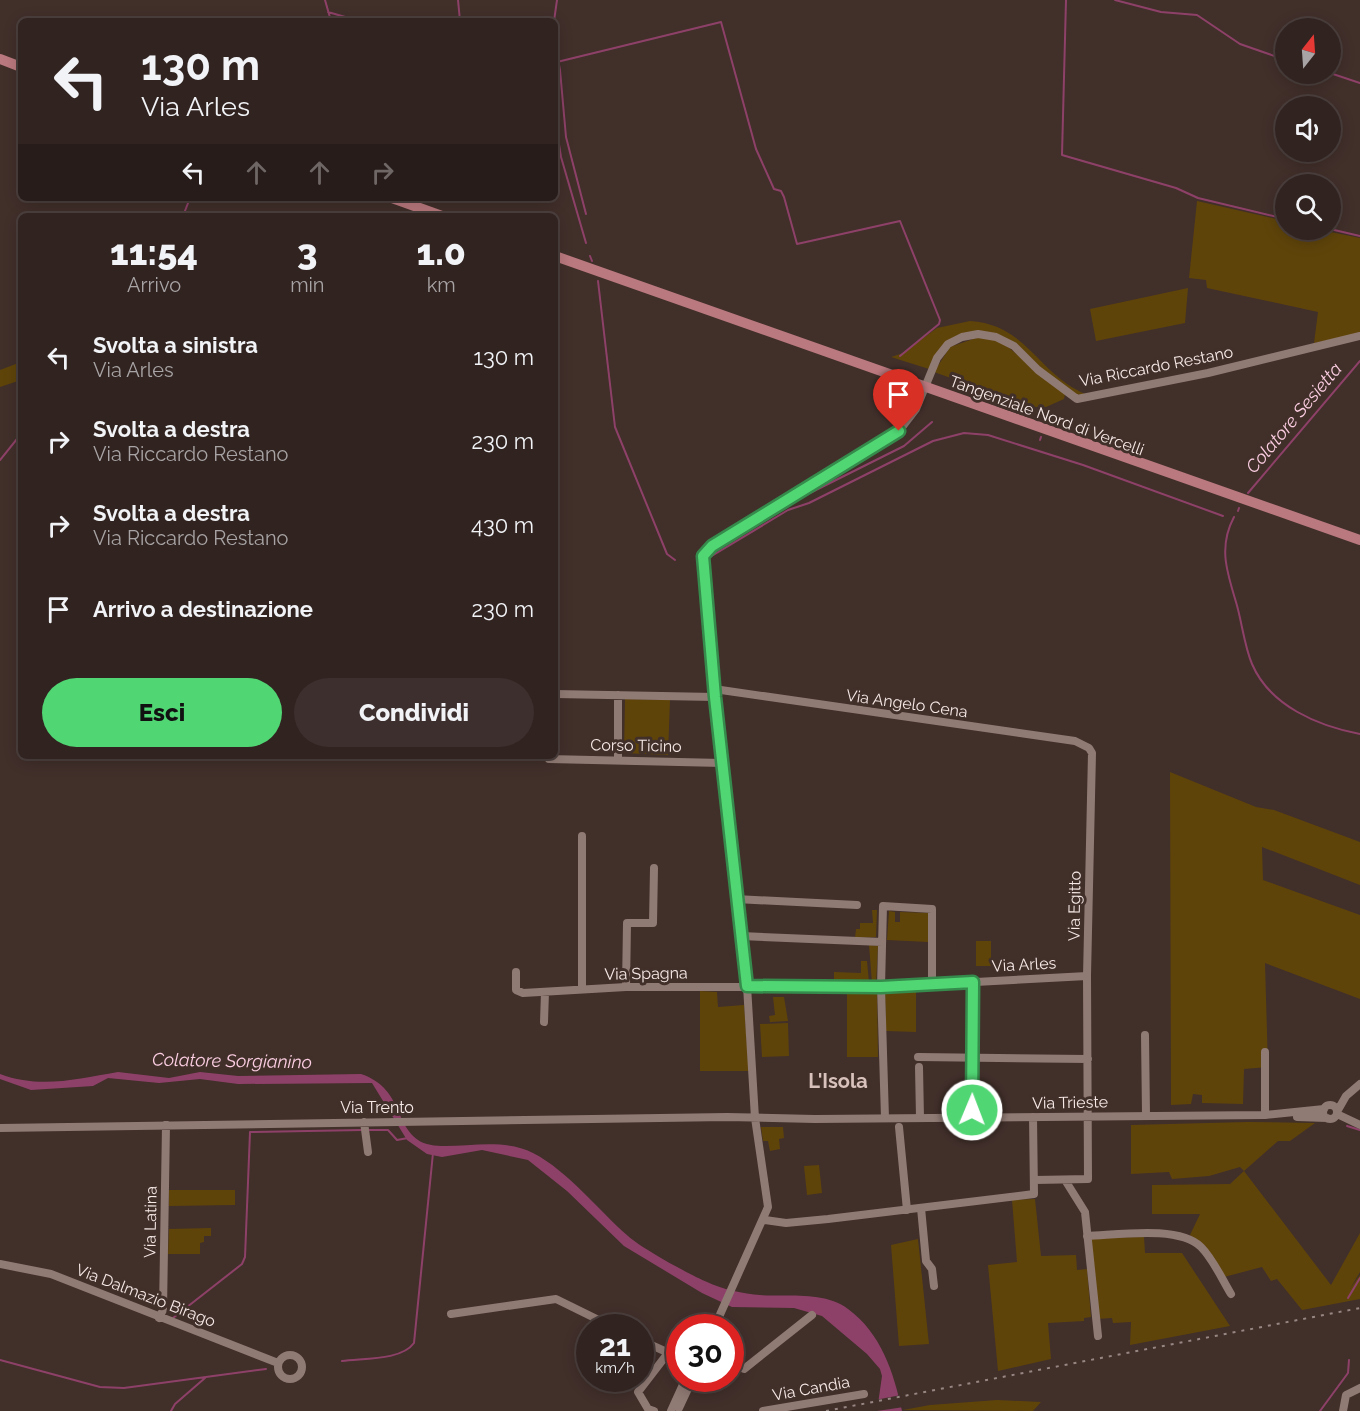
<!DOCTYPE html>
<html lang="it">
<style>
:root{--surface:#312320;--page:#3d2f2d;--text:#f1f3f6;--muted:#a8a4a5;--line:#4c403e;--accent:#51d674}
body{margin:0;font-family:Raleway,sans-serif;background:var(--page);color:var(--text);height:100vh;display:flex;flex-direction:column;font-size:22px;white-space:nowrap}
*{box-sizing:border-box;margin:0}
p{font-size:20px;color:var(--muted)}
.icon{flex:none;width:33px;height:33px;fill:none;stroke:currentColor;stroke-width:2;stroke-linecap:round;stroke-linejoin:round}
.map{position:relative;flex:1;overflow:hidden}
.details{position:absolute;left:18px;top:213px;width:540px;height:546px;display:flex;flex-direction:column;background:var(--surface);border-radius:9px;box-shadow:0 3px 15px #0003,0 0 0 2px var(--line)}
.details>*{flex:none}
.guide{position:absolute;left:18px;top:18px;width:540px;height:183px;border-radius:9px;box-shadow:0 3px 15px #0003,0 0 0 2px var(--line);background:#312320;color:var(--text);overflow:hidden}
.needle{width:39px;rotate:17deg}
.buttons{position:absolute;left:1275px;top:18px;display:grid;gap:12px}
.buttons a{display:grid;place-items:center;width:66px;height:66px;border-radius:50%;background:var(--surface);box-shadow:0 3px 15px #0003,0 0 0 2px var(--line);font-size:30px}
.speed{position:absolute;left:576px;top:1314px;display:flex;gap:12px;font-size:30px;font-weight:700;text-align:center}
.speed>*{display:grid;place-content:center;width:78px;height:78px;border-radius:50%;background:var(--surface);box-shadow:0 3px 15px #0003,0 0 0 2px var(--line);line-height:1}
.speed small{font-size:15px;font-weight:400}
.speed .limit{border:9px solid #d22;background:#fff;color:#111}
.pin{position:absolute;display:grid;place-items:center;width:51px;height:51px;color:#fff;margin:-62px -26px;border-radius:50% 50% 50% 0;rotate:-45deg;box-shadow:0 0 6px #0007}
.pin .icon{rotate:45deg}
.me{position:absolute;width:66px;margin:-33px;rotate:1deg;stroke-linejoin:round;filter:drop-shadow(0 0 4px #0008)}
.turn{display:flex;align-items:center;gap:21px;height:126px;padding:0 24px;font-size:27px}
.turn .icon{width:78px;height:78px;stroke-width:2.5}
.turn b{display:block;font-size:42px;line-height:51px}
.lanes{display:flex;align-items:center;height:57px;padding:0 24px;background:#0003;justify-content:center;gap:30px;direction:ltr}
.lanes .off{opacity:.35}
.eta{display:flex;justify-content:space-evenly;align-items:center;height:102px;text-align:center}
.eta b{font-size:36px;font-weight:800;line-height:42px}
.action{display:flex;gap:12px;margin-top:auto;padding:12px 24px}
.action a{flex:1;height:69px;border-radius:36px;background:var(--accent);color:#111;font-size:24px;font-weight:800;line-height:69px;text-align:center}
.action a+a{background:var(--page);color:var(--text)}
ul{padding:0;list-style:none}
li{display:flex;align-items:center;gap:18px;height:84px;padding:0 24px}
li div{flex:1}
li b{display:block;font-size:22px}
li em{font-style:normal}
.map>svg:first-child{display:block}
</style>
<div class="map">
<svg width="1360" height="1411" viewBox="0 0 1360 1411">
<rect width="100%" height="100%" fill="#412f2a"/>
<path fill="#5f440a" d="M 1197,201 L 1285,221 L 1286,230 L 1321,230 L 1360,238 L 1360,334 L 1314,343 L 1318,312 L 1207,288 L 1206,280 L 1189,278 Z
M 1188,288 L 1185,323 L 1096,341 L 1090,309 Z
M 970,321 C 1029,325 1037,375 1088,395 C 1059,399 1037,359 1016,345 C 1006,338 974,337 960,335 L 929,369 L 891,357 L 903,353 L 937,328 Z
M 979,337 L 1002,342 L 1065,394 L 1064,399 L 1046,407 L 1032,407 L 934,372 L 950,347 Z
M 21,362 L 21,380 L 0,387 L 0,370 Z
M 625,699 L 670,700 L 668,755 L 624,753 Z
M 1170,772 L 1256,807 L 1274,810 L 1360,842 L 1360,885 L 1262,847 L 1263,880 L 1360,915 L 1360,999 L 1265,963 L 1268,1067 L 1244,1069 L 1243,1104 L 1202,1103 L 1202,1095 L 1193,1094 L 1191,1104 L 1171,1105 Z
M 872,910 L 877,910 L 876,937 L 855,938 L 856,929 L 860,929 L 860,923 L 873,923 Z
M 889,911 L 895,912 L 895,922 L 900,922 L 900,912 L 928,913 L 928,942 L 887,940 Z
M 976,941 L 991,941 L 991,966 L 976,966 Z
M 869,945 L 878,946 L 876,984 L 872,983 Z
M 861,961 L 867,961 L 869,982 L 834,982 L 834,972 L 861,973 Z
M 916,990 L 916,1032 L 886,1031 L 885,991 Z
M 700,991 L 717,992 L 718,1007 L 744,1005 L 749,1071 L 700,1071 Z
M 847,991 L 877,991 L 878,1057 L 847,1057 Z
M 773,997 L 784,997 L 788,1021 L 770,1022 L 769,1016 L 775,1015 Z
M 788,1023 L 789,1056 L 762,1057 L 760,1024 Z
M 1247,1122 L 1315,1123 L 1290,1141 L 1278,1141 L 1244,1171 L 1331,1285 L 1360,1233 L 1360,1272 L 1350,1289 L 1360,1275 L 1360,1299 L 1302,1310 L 1277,1279 L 1271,1281 L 1262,1267 L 1224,1277 L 1205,1246 L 1190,1235 L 1200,1214 L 1152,1214 L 1152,1185 L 1230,1184 L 1244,1171 L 1240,1167 L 1209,1176 L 1172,1179 L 1169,1172 L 1131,1174 L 1131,1125 Z
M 761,1127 L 783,1127 L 784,1138 L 779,1139 L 780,1149 L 770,1151 L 768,1141 L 763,1141 Z
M 819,1165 L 822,1193 L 807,1195 L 804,1166 Z
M 169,1190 L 235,1190 L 235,1205 L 169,1206 Z
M 1035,1199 L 1041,1256 L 1076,1255 L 1077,1270 L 1087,1269 L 1091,1317 L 1084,1318 L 1084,1321 L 1048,1323 L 1051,1359 L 998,1371 L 988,1265 L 1017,1262 L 1012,1200 Z
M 211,1228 L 211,1236 L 204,1236 L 204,1242 L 200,1243 L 200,1254 L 168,1254 L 169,1229 Z
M 1144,1237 L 1145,1253 L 1182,1253 L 1230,1326 L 1130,1345 L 1131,1322 L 1113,1323 L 1112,1318 L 1097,1319 L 1090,1238 Z
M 918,1239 L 929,1344 L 899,1346 L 891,1245 Z
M 997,1400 L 1041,1402 L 1033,1411 L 903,1410 L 930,1405 Z"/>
<path fill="#8e4168" d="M 118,1072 L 169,1078 L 200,1072 L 238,1076 L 361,1074 C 402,1088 394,1123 418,1140 C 441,1156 495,1133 533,1153 C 568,1171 598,1210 628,1236 C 641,1248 690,1275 707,1282 C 721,1289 744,1294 760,1295 C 788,1297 825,1291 848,1309 C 881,1333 894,1373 902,1411 L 877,1411 L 882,1376 L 880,1369 L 867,1354 L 822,1316 L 794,1308 L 732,1307 L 702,1293 L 624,1246 L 567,1191 L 528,1160 L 482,1150 L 442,1157 L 427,1154 L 407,1140 L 372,1083 L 238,1084 L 200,1079 L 159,1083 L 108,1078 L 93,1086 L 31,1090 L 0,1079 L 0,1074 C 40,1089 77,1079 118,1072 Z"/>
<path fill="#412f2a" d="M 901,1395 L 904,1407 L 877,1411 L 875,1400 Z"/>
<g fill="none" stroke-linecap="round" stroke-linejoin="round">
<path stroke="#8e4168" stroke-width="2" d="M 325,0 L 331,21
M 458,0 L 460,21
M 1066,0 L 1062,155 L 1176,188 L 1198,198 L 1286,219
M 1115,0 L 1161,12 L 1197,15 L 1240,44 L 1286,60
M 328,12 L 359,21
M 554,21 L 557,0
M 555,44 L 560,70 L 566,137 L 586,214
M 557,62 L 721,22 L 756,149 L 774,189 L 781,191 L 784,197 L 797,244 L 900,221 L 940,320 L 939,324 L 900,356
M 1330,73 L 1360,83
M 555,119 L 561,157 L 586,243
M 183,216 L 190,198
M 1330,229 L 1360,236
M 590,256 L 592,261
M 598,281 L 615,427 L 667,554 L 675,560
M 1047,422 L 1053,414
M 1040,440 L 1041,437
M 0,460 L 21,434
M 810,493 L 904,446 L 932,422
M 1248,493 L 1360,361
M 1238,511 L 1239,508
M 1234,517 C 1218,547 1227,572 1236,602 C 1242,622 1244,645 1252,664 C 1270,706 1318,726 1360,734
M 710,557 L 788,510 L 809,503 L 933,441 L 964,433 L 988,435 L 1083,465 L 1223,516
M 1347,1126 L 1360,1130
M 368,1130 L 388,1130 L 397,1140 L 408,1138
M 1348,1298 L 1360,1278
M 173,1318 L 242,1264 L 245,1257 L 250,1132 L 362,1130
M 0,1360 L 100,1387 L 124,1388 L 266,1369
M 342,1361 C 362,1358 401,1361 414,1343 L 433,1153
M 171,1411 L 175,1404 L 205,1378
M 1320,1411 L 1348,1373 L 1349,1360"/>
<path stroke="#907a74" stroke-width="8" d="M 714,689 L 1075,741 L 1089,748 L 1092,753 L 1087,976 L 1088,1179 L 1035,1180
M 555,694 L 715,697
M 549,756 L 549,759 L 722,763
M 618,760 L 618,695
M 582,836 L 582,989
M 736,899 L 857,905
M 741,936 L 882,942
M 516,972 L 516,990 L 523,993 L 626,987 L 881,987 L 1087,976
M 626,987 L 627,923 L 653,923 L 654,868
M 544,1022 L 545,992
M 1145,1035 L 1146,1115
M 1265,1052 L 1265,1115
M 918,1057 L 1088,1059
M 919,1067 L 920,1118
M1323 1112a7 7 0 1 1 14 0a7 7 0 1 1-14 0Z
M 1338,1110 L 1346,1096 L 1360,1084
M 1337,1114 L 1360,1125
M 972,1117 L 973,982
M 1297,1117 L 1327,1118
M 885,1118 L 881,987 L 883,906 L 932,909 L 932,984
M 364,1122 L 368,1152
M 899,1127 L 907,1210
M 0,1128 L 727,1117 L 815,1119 L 1265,1115 L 1324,1109
M 1065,1180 L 1085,1212 L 1098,1336
M 921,1208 L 926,1261 L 932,1269 L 934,1286
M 765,1220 L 786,1223 L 828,1219 L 1034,1194 L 1033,1117
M 1087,1236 C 1117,1235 1179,1225 1201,1247 C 1213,1259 1222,1279 1231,1294
M 0,1264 L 51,1274 L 278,1363
M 451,1314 L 556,1299 L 615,1328
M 159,1318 L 163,1310 L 166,1125
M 714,1328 L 768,1207 L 755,1118 L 747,986 L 702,558 L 705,552 L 899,431 L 916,409 L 937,358 L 948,344 L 962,337 L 978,334 L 996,337 L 1014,346 L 1038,370 L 1077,399 L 1208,373 L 1360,336
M 640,1340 L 680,1358
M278 1367a12 12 0 1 1 24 0a12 12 0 1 1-24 0Z
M 730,1362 L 744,1369 L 812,1315
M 679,1408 L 693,1378
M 654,1411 L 648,1409 L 638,1392 L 668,1353
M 671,1411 L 686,1378
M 763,1411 L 864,1394
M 1343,1411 L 1346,1395 L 1360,1388"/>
<path stroke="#ba797e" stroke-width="10" d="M 0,59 L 21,67
M 392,198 L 442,216
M 555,256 L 1360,540"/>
<path stroke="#978783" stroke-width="2" stroke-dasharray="3 6" stroke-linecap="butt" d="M 826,1411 L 1360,1308"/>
</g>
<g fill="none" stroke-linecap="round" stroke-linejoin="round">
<defs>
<path id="route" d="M 899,431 L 712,546 L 703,556 L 715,697 L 747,986 L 881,987 L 973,982 L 972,1110"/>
</defs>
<use href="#route" stroke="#358b4b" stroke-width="15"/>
<use href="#route" stroke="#51d674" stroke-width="10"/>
</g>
<g text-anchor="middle" stroke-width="6" stroke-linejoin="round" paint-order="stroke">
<g font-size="16" fill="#f6e9e6" stroke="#412f2a">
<text transform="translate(1156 366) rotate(-11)" y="6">Via Riccardo Restano</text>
<text transform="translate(1047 415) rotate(20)" y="6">Tangenziale Nord di Vercelli</text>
<text transform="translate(907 703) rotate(8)" y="6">Via Angelo Cena</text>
<text transform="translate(636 745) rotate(1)" y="6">Corso Ticino</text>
<text transform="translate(1074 906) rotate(-89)" y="6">Via Egitto</text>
<text transform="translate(1024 964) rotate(-3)" y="6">Via Arles</text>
<text transform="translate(646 973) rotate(-1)" y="6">Via Spagna</text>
<text transform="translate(1070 1102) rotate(-1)" y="6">Via Trieste</text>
<text x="377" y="1113">Via Trento</text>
<text transform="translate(150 1222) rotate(-89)" y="6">Via Latina</text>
<text transform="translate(146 1295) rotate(21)" y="6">Via Dalmazio Birago</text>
<text transform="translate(811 1388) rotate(-10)" y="6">Via Candia</text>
</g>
<g font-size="18" font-style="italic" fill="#fccee2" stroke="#412f2a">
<text transform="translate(1294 418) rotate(-50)" y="6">Colatore Sesietta</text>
<text transform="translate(232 1061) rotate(1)" y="6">Colatore Sorgianino</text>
</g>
<g font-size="20" font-weight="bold" fill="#d9c2bb" stroke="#412f2a">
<text x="838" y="1088">L'Isola</text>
</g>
</g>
</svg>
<div class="buttons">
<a><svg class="needle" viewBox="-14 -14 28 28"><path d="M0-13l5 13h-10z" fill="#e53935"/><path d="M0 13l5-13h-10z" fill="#a8a4a5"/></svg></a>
<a><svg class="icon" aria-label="sound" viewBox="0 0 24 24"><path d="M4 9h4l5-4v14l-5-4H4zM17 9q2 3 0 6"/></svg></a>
<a><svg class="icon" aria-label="search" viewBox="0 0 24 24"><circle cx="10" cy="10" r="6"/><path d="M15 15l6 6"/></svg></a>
</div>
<div class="speed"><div>21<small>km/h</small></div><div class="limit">30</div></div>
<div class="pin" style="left:899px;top:431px;background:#d93025"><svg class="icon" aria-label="arrive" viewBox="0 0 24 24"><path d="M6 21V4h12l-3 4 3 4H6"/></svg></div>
<svg class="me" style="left:972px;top:1110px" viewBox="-20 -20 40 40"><circle r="17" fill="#51d674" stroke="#fff" stroke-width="3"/><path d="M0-11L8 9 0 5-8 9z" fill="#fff"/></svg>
<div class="guide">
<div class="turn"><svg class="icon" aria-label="left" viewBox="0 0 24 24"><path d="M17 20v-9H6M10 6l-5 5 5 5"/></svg><div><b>130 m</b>Via Arles</div></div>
<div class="lanes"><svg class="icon" aria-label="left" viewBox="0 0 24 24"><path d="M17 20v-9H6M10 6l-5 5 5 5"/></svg><svg class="icon off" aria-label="ahead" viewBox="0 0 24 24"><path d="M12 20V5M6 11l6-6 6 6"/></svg><svg class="icon off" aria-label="ahead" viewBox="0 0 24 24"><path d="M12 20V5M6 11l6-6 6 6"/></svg><svg class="icon off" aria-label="right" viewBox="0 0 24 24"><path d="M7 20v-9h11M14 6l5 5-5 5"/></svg></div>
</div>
<section class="details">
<div class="eta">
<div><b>11:54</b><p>Arrivo</p></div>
<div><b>3</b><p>min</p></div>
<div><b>1.0</b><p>km</p></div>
</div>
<ul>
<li><svg class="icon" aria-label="left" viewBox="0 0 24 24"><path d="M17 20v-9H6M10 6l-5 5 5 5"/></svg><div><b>Svolta a sinistra</b><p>Via Arles</p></div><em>130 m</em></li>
<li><svg class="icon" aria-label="right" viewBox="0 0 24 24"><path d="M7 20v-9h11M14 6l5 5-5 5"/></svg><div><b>Svolta a destra</b><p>Via Riccardo Restano</p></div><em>230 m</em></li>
<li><svg class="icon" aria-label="right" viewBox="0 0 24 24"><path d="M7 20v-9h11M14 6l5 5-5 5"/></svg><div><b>Svolta a destra</b><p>Via Riccardo Restano</p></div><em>430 m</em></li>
<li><svg class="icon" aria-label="arrive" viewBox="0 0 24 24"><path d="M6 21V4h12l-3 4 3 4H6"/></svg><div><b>Arrivo a destinazione</b></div><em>230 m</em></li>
</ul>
<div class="action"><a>Esci</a><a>Condividi</a></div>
</section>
</div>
